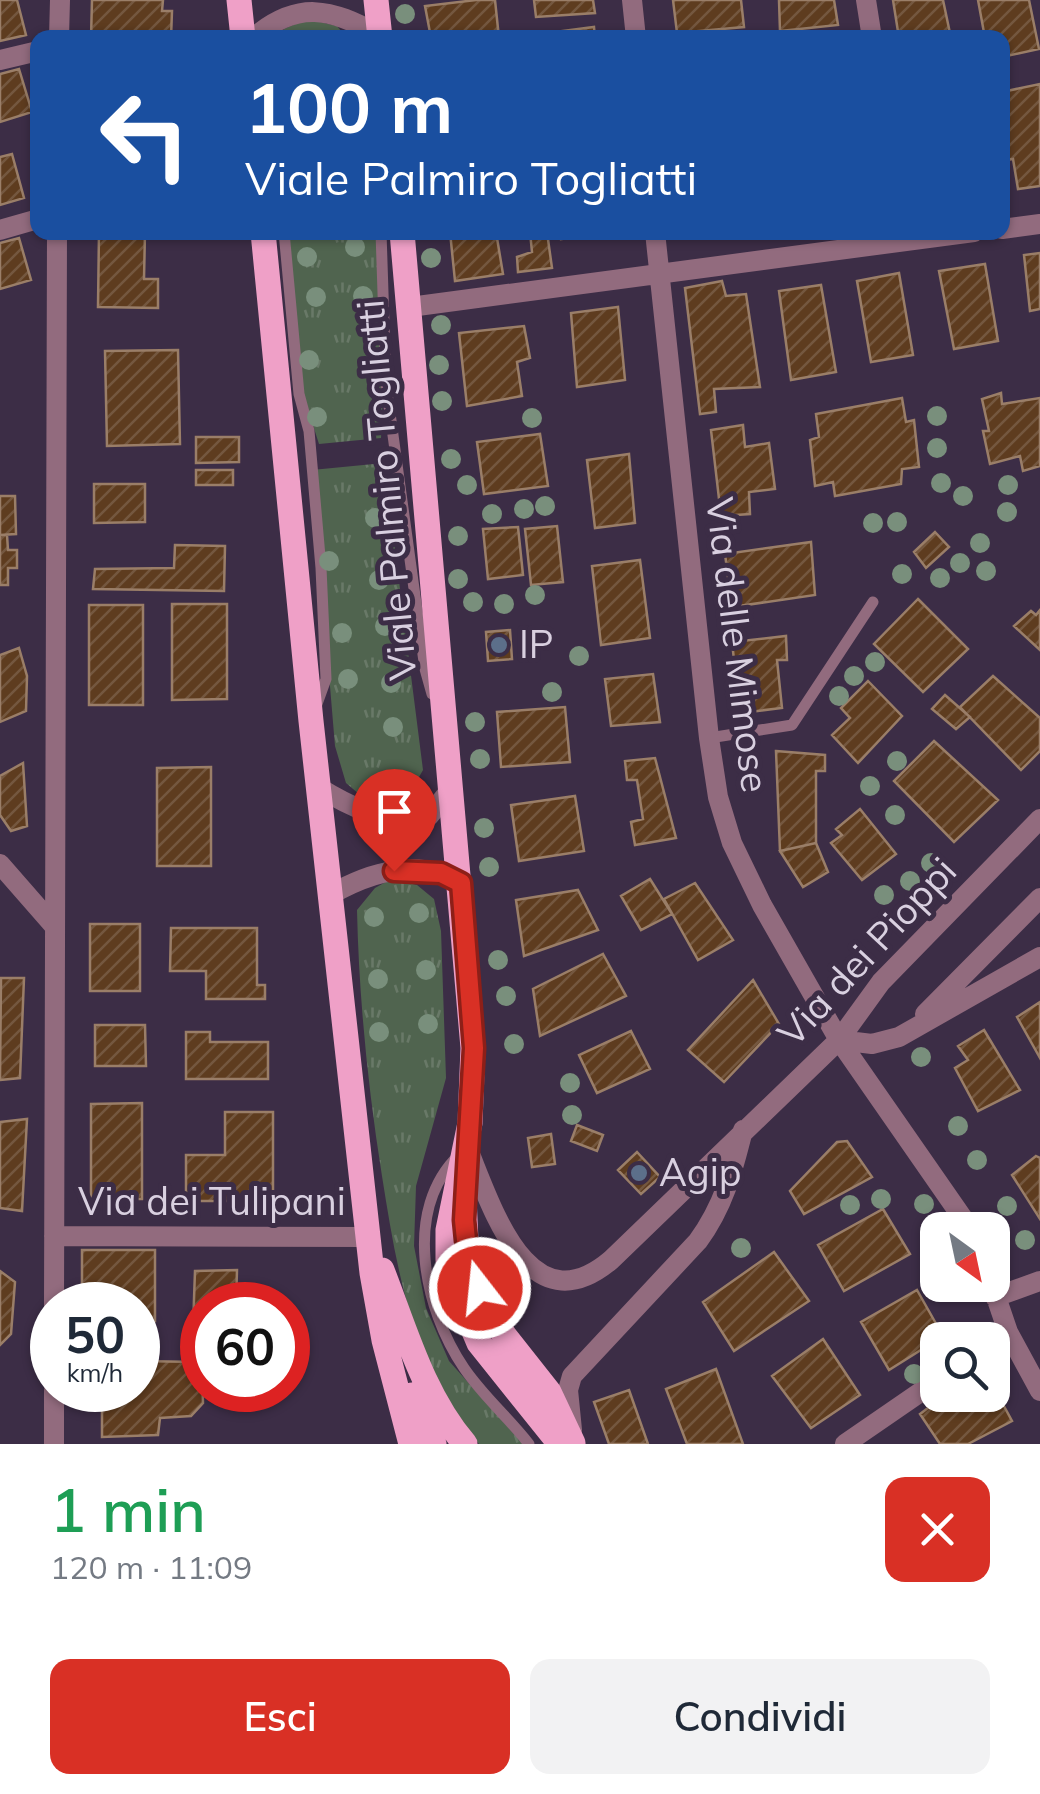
<!DOCTYPE html>
<html lang="it">
<meta charset="utf-8">
<style>
:root{--surface:#fff;--page:#f2f2f3;--text:#1f2937;--muted:#747a83;--accent:#d93025}
body{margin:0;font-family:Mulish,sans-serif;background:var(--page);color:var(--text);height:100vh;display:flex;flex-direction:column;font-size:38px;white-space:nowrap}
*{box-sizing:border-box;margin:0}
p{font-size:32px;color:var(--muted)}
.icon{flex:none;width:55px;height:55px;fill:none;stroke:currentColor;stroke-width:2;stroke-linecap:round;stroke-linejoin:round}
.map{position:relative;height:1444px;overflow:hidden}
.details{display:flex;flex-direction:column;background:var(--surface);flex:1}
.details>*{flex:none}
.banner{position:absolute;left:30px;top:30px;width:980px;height:210px;border-radius:20px;box-shadow:0 2px 8px #0004;background:#1a4fa0;color:#fff;overflow:hidden}
.needle{width:65px;rotate:147deg}
.tools{position:absolute;left:920px;top:1212px;display:grid;gap:20px}
.tools a{display:grid;place-items:center;width:90px;height:90px;border-radius:20px;background:var(--surface);box-shadow:0 2px 8px #0004;font-size:50px}
.speed{position:absolute;left:30px;top:1282px;display:flex;gap:20px;font-size:50px;font-weight:700;text-align:center}
.speed>*{display:grid;place-content:center;width:130px;height:130px;border-radius:50%;background:var(--surface);box-shadow:0 2px 8px #0004;line-height:1}
.speed small{font-size:25px;font-weight:400}
.speed .limit{border:15px solid #d22;background:#fff;color:#111}
.pin{position:absolute;display:grid;place-items:center;width:85px;height:85px;color:#fff;margin:-102px -42px;border-radius:50% 50% 50% 0;rotate:-45deg;box-shadow:0 0 10px #0007}
.pin .icon{rotate:45deg}
.me{position:absolute;width:110px;margin:-55px;rotate:344deg;stroke-linejoin:round;filter:drop-shadow(0 0 8px #0008)}
.turn{display:flex;align-items:center;gap:35px;height:210px;padding:0 50px;font-size:45px}
.turn .icon{width:130px;height:130px;stroke-width:2.5}
.turn b{display:block;font-size:70px;line-height:85px}
.round{display:grid;place-items:center;flex:none;width:105px;height:105px;border-radius:20px;background:var(--page)}
.overview{display:flex;align-items:center;justify-content:space-between;height:170px;padding:0 50px}
h1{font-size:60px;font-weight:600;line-height:75px;color:#1e9e55}
.primary-button{display:flex;gap:20px;margin-top:auto;padding:20px 50px}
.primary-button a{flex:1;height:115px;border-radius:20px;background:var(--accent);color:#fff;font-size:40px;font-weight:600;line-height:115px;text-align:center}
.primary-button a+a{background:var(--page);color:var(--text)}
.map>svg:first-child{display:block}
</style>
<div class="map">
<svg width="1040" height="1444" viewBox="0 0 1040 1444">
<defs>
<pattern id="park-tufts" width="24" height="20" patternUnits="userSpaceOnUse" patternTransform="scale(2.5)"><rect width="24" height="20" fill="#50644f"/><path d="M3 7l-1-3M5 7V3M7 7l1-3M15 17l-1-3M17 17v-4M19 17l1-3" fill="none" stroke="#697968"/></pattern>
<pattern id="building-hatch" width="6" height="6" patternUnits="userSpaceOnUse" patternTransform="scale(2.5)"><rect width="6" height="6" fill="#5e3c1f"/><path d="M-1 1l2-2M0 6l6-6M5 7l2-2" fill="none" stroke="#74573f"/></pattern>
</defs>
<rect width="100%" height="100%" fill="#3c2d46"/>
<path fill="url(#park-tufts)" d="M 307,19 L 337,26 L 346,37 L 279,38 L 284,29 Z
M 286,233 L 376,233 L 386,324 L 381,438 L 319,444 L 296,372 Z
M 384,463 L 423,770 L 411,791 L 389,801 L 366,800 L 346,783 L 335,746 L 312,470 Z
M 391,879 L 417,885 L 434,899 L 441,931 L 446,1078 L 416,1186 L 414,1246 L 426,1308 L 449,1361 L 523,1444 L 479,1444 C 413,1369 397,1271 382,1176 C 368,1088 359,999 357,910 L 375,888 Z"/>
<path fill="url(#building-hatch)" stroke="#9a7e68" stroke-width="2.5" d="M 0,0 L 17,0 L 26,35 L 0,41 Z
M 92,0 L 163,0 L 162,11 L 172,11 L 171,38 L 91,38 Z
M 476,0 L 495,0 L 499,38 L 431,38 L 425,6 Z
M 534,0 L 593,0 L 595,13 L 536,17 Z
M 673,0 L 741,0 L 744,27 L 677,33 Z
M 779,0 L 834,0 L 838,25 L 780,31 Z
M 893,0 L 943,0 L 951,38 L 899,38 Z
M 978,0 L 1029,0 L 1039,49 L 1002,57 L 1002,38 L 985,38 Z
M 594,27 L 595,38 L 539,38 L 539,34 Z
M 19,69 L 32,112 L 0,122 L 0,74 Z
M 1040,84 L 1040,186 L 1018,189 L 1013,159 L 1006,160 L 1002,140 L 1002,122 L 1007,122 L 1002,92 Z
M 12,154 L 24,198 L 0,205 L 0,157 Z
M 99,232 L 145,232 L 144,279 L 158,279 L 158,308 L 98,307 Z
M 450,232 L 496,232 L 503,274 L 455,281 Z
M 530,232 L 547,232 L 552,268 L 518,272 L 517,257 L 532,252 Z
M 560,232 L 610,232 L 561,239 Z
M 19,238 L 31,280 L 0,289 L 0,243 Z
M 1040,253 L 1040,309 L 1030,311 L 1024,255 Z
M 985,264 L 998,341 L 954,349 L 939,271 Z
M 899,273 L 913,355 L 871,362 L 857,281 Z
M 722,281 L 726,296 L 746,294 L 760,387 L 714,389 L 716,412 L 700,414 L 685,288 Z
M 821,285 L 836,372 L 791,380 L 779,291 Z
M 618,307 L 625,380 L 577,387 L 571,313 Z
M 524,326 L 530,358 L 517,362 L 522,396 L 467,406 L 459,333 Z
M 178,350 L 180,444 L 107,446 L 105,351 Z
M 1001,393 L 1002,404 L 1040,398 L 1040,466 L 1023,471 L 1020,456 L 990,464 L 983,431 L 989,431 L 982,399 Z
M 902,398 L 906,422 L 914,420 L 919,467 L 902,469 L 901,484 L 835,496 L 833,482 L 815,486 L 810,440 L 819,437 L 816,414 Z
M 743,425 L 745,447 L 769,443 L 775,489 L 749,492 L 750,514 L 721,516 L 711,430 Z
M 540,434 L 548,486 L 484,494 L 477,442 Z
M 196,437 L 239,437 L 239,462 L 196,463 Z
M 629,454 L 635,523 L 595,528 L 587,460 Z
M 196,470 L 233,470 L 233,485 L 196,485 Z
M 94,484 L 145,484 L 145,522 L 94,523 Z
M 0,496 L 15,496 L 16,534 L 0,535 Z
M 557,526 L 563,582 L 531,585 L 525,529 Z
M 518,527 L 523,575 L 488,579 L 483,529 Z
M 935,532 L 949,547 L 926,568 L 914,552 Z
M 0,535 L 7,535 L 8,550 L 17,550 L 17,568 L 8,568 L 8,585 L 0,585 Z
M 811,542 L 815,595 L 732,607 L 725,554 Z
M 175,545 L 225,546 L 224,591 L 93,589 L 95,569 L 174,568 Z
M 640,560 L 650,638 L 601,645 L 592,566 Z
M 918,599 L 968,649 L 923,692 L 874,644 Z
M 172,604 L 227,604 L 227,699 L 172,700 Z
M 89,605 L 143,605 L 143,705 L 89,705 Z
M 1040,610 L 1040,650 L 1014,626 L 1031,611 L 1036,615 Z
M 510,630 L 512,659 L 488,661 L 486,632 Z
M 786,636 L 787,660 L 777,660 L 782,708 L 740,713 L 732,642 Z
M 19,648 L 27,676 L 26,711 L 0,722 L 0,655 Z
M 653,674 L 660,722 L 611,726 L 605,679 Z
M 993,676 L 1040,718 L 1040,751 L 1021,770 L 960,707 Z
M 868,681 L 902,716 L 858,763 L 832,735 L 850,718 L 841,708 Z
M 945,695 L 970,717 L 956,729 L 932,709 Z
M 565,707 L 570,762 L 501,767 L 497,712 Z
M 934,741 L 998,800 L 954,842 L 894,781 Z
M 776,751 L 825,755 L 825,771 L 816,771 L 816,843 L 780,851 Z
M 655,758 L 676,838 L 635,845 L 631,822 L 643,819 L 637,780 L 627,780 L 625,761 Z
M 23,763 L 27,826 L 11,831 L 0,815 L 0,776 Z
M 211,767 L 211,866 L 157,866 L 157,768 Z
M 575,796 L 584,851 L 519,861 L 511,805 Z
M 860,809 L 896,854 L 862,880 L 831,843 L 842,835 L 836,829 Z
M 816,843 L 828,872 L 803,887 L 780,851 Z
M 650,879 L 672,914 L 641,930 L 621,896 Z
M 695,883 L 733,940 L 698,960 L 664,899 Z
M 578,890 L 598,930 L 524,956 L 516,900 Z
M 90,924 L 140,924 L 140,991 L 90,991 Z
M 171,928 L 257,928 L 257,985 L 265,985 L 265,999 L 206,999 L 206,971 L 170,971 Z
M 603,954 L 626,996 L 540,1036 L 533,989 Z
M 1,978 L 24,978 L 20,1078 L 0,1080 Z
M 753,980 L 779,1024 L 724,1082 L 688,1050 Z
M 1040,1002 L 1040,1058 L 1017,1017 Z
M 95,1025 L 145,1025 L 146,1066 L 95,1066 Z
M 984,1030 L 1020,1090 L 978,1111 L 955,1068 L 968,1060 L 958,1046 Z
M 631,1031 L 650,1069 L 597,1093 L 579,1055 Z
M 186,1032 L 210,1032 L 210,1042 L 268,1042 L 268,1079 L 186,1079 Z
M 142,1103 L 142,1199 L 91,1199 L 91,1104 Z
M 225,1112 L 273,1112 L 273,1201 L 186,1201 L 186,1155 L 225,1155 Z
M 27,1119 L 22,1211 L 0,1208 L 0,1122 Z
M 577,1125 L 603,1135 L 597,1151 L 571,1141 Z
M 551,1134 L 555,1164 L 532,1167 L 528,1138 Z
M 847,1141 L 872,1177 L 804,1214 L 790,1191 L 837,1142 Z
M 637,1152 L 660,1177 L 641,1194 L 618,1170 Z
M 1036,1156 L 1040,1158 L 1040,1219 L 1012,1175 Z
M 883,1209 L 910,1254 L 844,1291 L 818,1245 Z
M 82,1250 L 155,1250 L 155,1321 L 138,1322 L 138,1305 L 82,1305 Z
M 774,1252 L 809,1301 L 734,1351 L 703,1302 Z
M 237,1270 L 236,1305 L 202,1305 L 202,1364 L 192,1356 L 195,1271 Z
M 0,1271 L 15,1282 L 11,1334 L 0,1345 Z
M 917,1290 L 943,1336 L 889,1370 L 861,1322 Z
M 823,1339 L 860,1395 L 811,1428 L 772,1376 Z
M 138,1361 L 198,1362 L 202,1372 L 203,1403 L 191,1416 L 160,1418 L 158,1435 L 102,1437 L 102,1390 L 138,1390 Z
M 716,1369 L 743,1444 L 687,1444 L 666,1389 Z
M 992,1384 L 1012,1421 L 968,1444 L 940,1444 L 920,1414 L 945,1395 L 992,1395 Z
M 629,1390 L 648,1444 L 609,1444 L 594,1402 Z"/>
<g fill="none" stroke-linecap="round" stroke-linejoin="round">
<path stroke="#926b7e" stroke-width="11" d="M 284,232 L 299,394 L 309,431 L 321,568 L 326,679 L 317,704
M 381,232 L 386,384 L 425,669 L 432,694
M 709,738 L 792,725 L 873,602
M 459,1155 C 402,1210 424,1309 464,1368 C 483,1396 509,1418 529,1444"/>
<path stroke="#926b7e" stroke-width="20" d="M 632,0 L 636,38
M 866,0 L 872,38
M 59,38 L 60,0
M 253,38 C 298,0 330,8 379,35
M 0,60 L 38,51
M 1002,229 L 1040,224
M 0,230 L 38,219
M 655,232 L 709,738 L 718,797 L 732,843 L 762,905 L 839,1040 L 971,1230
M 410,307 L 974,232
M 318,787 C 347,805 394,830 429,816 L 451,789
M 0,864 L 55,927
M 330,895 C 370,872 419,857 461,883
M 925,1014 L 1040,898
M 839,1040 L 872,1044 L 899,1037 L 1040,957
M 467,1147 C 491,1204 528,1330 611,1260 L 839,1040 L 881,982 L 1040,819
M 54,1236 L 369,1237
M 992,1285 L 1008,1332 L 1040,1391
M 995,1297 L 1040,1281
M 54,1305 L 57,232
M 572,1430 L 568,1390 L 572,1376 L 698,1241 C 723,1207 733,1171 743,1130
M 54,1444 L 54,1390
M 845,1444 L 938,1380"/>
<path stroke="#efa0c7" stroke-width="25" d="M 239,0 L 243,38
M 376,0 L 380,38
M 263,232 L 311,721 L 372,1273 L 384,1340 L 411,1444
M 402,232 L 473,1048 L 470,1123 L 448,1230 L 448,1260 L 454,1284 L 479,1343 L 560,1444
M 464,1197 L 466,1240 L 480,1289 L 504,1335 L 549,1392 L 573,1443
M 382,1270 C 405,1329 423,1395 465,1444
M 412,1395 L 434,1444"/>
</g>
<g fill="#798f7c">
<circle cx="405" cy="14" r="10"/>
<circle cx="355" cy="247" r="10"/>
<circle cx="307" cy="257" r="10"/>
<circle cx="431" cy="258" r="10"/>
<circle cx="363" cy="296" r="10"/>
<circle cx="316" cy="297" r="10"/>
<circle cx="441" cy="325" r="10"/>
<circle cx="309" cy="360" r="10"/>
<circle cx="439" cy="365" r="10"/>
<circle cx="442" cy="401" r="10"/>
<circle cx="937" cy="416" r="10"/>
<circle cx="317" cy="417" r="10"/>
<circle cx="532" cy="418" r="10"/>
<circle cx="937" cy="448" r="10"/>
<circle cx="451" cy="459" r="10"/>
<circle cx="941" cy="483" r="10"/>
<circle cx="467" cy="485" r="10"/>
<circle cx="1008" cy="485" r="10"/>
<circle cx="963" cy="496" r="10"/>
<circle cx="545" cy="506" r="10"/>
<circle cx="524" cy="509" r="10"/>
<circle cx="1007" cy="512" r="10"/>
<circle cx="492" cy="514" r="10"/>
<circle cx="375" cy="518" r="10"/>
<circle cx="897" cy="522" r="10"/>
<circle cx="873" cy="523" r="10"/>
<circle cx="458" cy="536" r="10"/>
<circle cx="980" cy="543" r="10"/>
<circle cx="329" cy="561" r="10"/>
<circle cx="960" cy="563" r="10"/>
<circle cx="986" cy="571" r="10"/>
<circle cx="902" cy="574" r="10"/>
<circle cx="940" cy="578" r="10"/>
<circle cx="458" cy="579" r="10"/>
<circle cx="379" cy="580" r="10"/>
<circle cx="535" cy="595" r="10"/>
<circle cx="473" cy="602" r="10"/>
<circle cx="504" cy="604" r="10"/>
<circle cx="385" cy="626" r="10"/>
<circle cx="342" cy="633" r="10"/>
<circle cx="579" cy="656" r="10"/>
<circle cx="875" cy="662" r="10"/>
<circle cx="854" cy="676" r="10"/>
<circle cx="348" cy="679" r="10"/>
<circle cx="391" cy="683" r="10"/>
<circle cx="552" cy="692" r="10"/>
<circle cx="839" cy="696" r="10"/>
<circle cx="475" cy="722" r="10"/>
<circle cx="393" cy="727" r="10"/>
<circle cx="480" cy="759" r="10"/>
<circle cx="897" cy="761" r="10"/>
<circle cx="870" cy="786" r="10"/>
<circle cx="895" cy="815" r="10"/>
<circle cx="484" cy="828" r="10"/>
<circle cx="931" cy="863" r="10"/>
<circle cx="489" cy="867" r="10"/>
<circle cx="910" cy="881" r="10"/>
<circle cx="884" cy="895" r="10"/>
<circle cx="419" cy="913" r="10"/>
<circle cx="374" cy="917" r="10"/>
<circle cx="498" cy="960" r="10"/>
<circle cx="426" cy="970" r="10"/>
<circle cx="378" cy="979" r="10"/>
<circle cx="506" cy="996" r="10"/>
<circle cx="428" cy="1024" r="10"/>
<circle cx="379" cy="1032" r="10"/>
<circle cx="514" cy="1044" r="10"/>
<circle cx="921" cy="1057" r="10"/>
<circle cx="570" cy="1083" r="10"/>
<circle cx="572" cy="1115" r="10"/>
<circle cx="958" cy="1126" r="10"/>
<circle cx="977" cy="1160" r="10"/>
<circle cx="881" cy="1199" r="10"/>
<circle cx="924" cy="1204" r="10"/>
<circle cx="850" cy="1205" r="10"/>
<circle cx="1007" cy="1206" r="10"/>
<circle cx="1025" cy="1240" r="10"/>
<circle cx="741" cy="1248" r="10"/>
<circle cx="914" cy="1374" r="10"/>
</g>
<g fill="none" stroke-linecap="round" stroke-linejoin="round">
<defs>
<path id="route" d="M 394,871 L 441,873 L 461,883 L 474,1048 L 464,1220 L 466,1240 L 480,1288"/>
</defs>
<use href="#route" stroke="#8d1f18" stroke-width="25"/>
<use href="#route" stroke="#d93025" stroke-width="18"/>
</g>
<g fill="#5c6f8a" stroke="#3c2d46" stroke-width="4">
<circle cx="499" cy="645" r="10"/>
<circle cx="639" cy="1173" r="10"/>
</g>
<g text-anchor="middle" stroke-width="10" stroke-linejoin="round" paint-order="stroke">
<g font-size="38" fill="#d9d0e0" stroke="#3c2d46">
<text transform="translate(387 490) rotate(-95)" y="13">Viale Palmiro Togliatti</text>
<text transform="translate(737 645) rotate(83)" y="13">Via delle Mimose</text>
<text transform="translate(867 952) rotate(-47)" y="13">Via dei Pioppi</text>
<text x="212" y="1215">Via dei Tulipani</text>
</g>
<g font-size="38" fill="#d9d0e0" stroke="#3c2d46" text-anchor="start">
<text x="519" y="658">IP</text>
<text x="659" y="1186">Agip</text>
</g>
</g>
</svg>
<div class="tools">
<a><svg class="needle" viewBox="-14 -14 28 28"><path d="M0-13l5 13h-10z" fill="#e53935"/><path d="M0 13l5-13h-10z" fill="#747a83"/></svg></a>
<a><svg class="icon" aria-label="search" viewBox="0 0 24 24"><circle cx="10" cy="10" r="6"/><path d="M15 15l6 6"/></svg></a>
</div>
<div class="speed"><div>50<small>km/h</small></div><div class="limit">60</div></div>
<div class="pin" style="left:394px;top:871px;background:#d93025"><svg class="icon" aria-label="arrive" viewBox="0 0 24 24"><path d="M6 21V4h12l-3 4 3 4H6"/></svg></div>
<svg class="me" style="left:480px;top:1288px" viewBox="-20 -20 40 40"><circle r="17" fill="#d93025" stroke="#fff" stroke-width="3"/><path d="M0-11L8 9 0 5-8 9z" fill="#fff"/></svg>
<div class="banner">
<div class="turn"><svg class="icon" aria-label="left" viewBox="0 0 24 24"><path d="M17 20v-9H6M10 6l-5 5 5 5"/></svg><div><b>100 m</b>Viale Palmiro Togliatti</div></div>
</div>
</div>
<section class="details">
<div class="overview"><div><h1>1 min</h1><p>120 m · 11:09</p></div><a class="round" style="background:#d93025;color:#fff"><svg class="icon" aria-label="close" viewBox="0 0 24 24"><path d="M6 6l12 12M18 6L6 18"/></svg></a></div>
<div class="primary-button"><a>Esci</a><a>Condividi</a></div>
</section>
